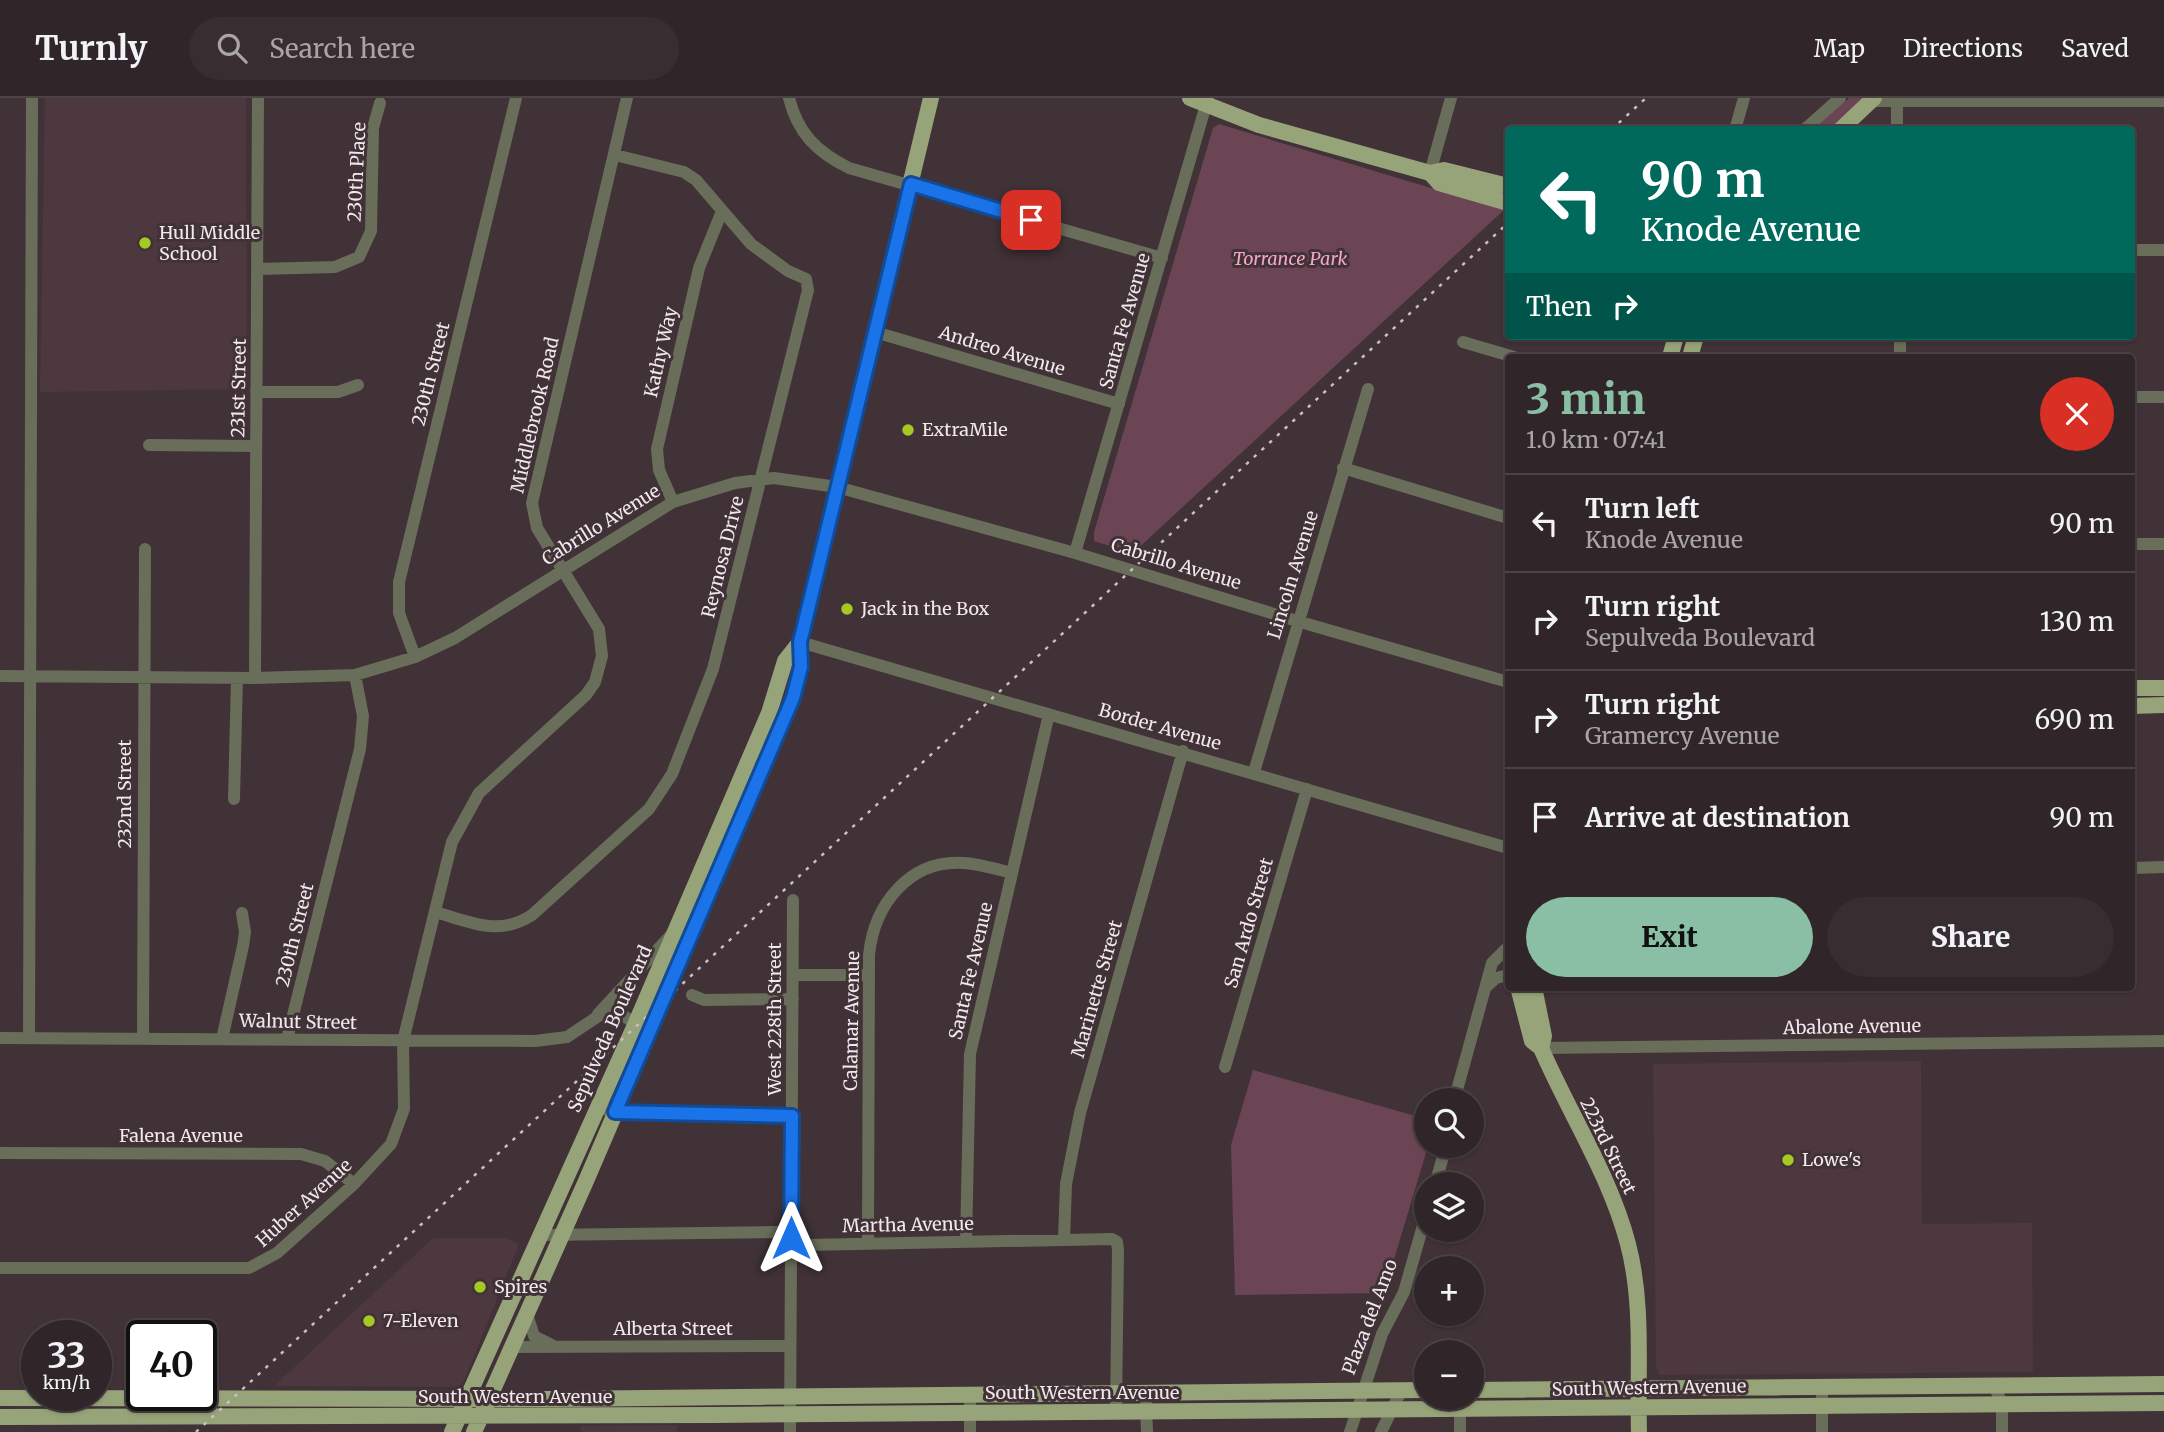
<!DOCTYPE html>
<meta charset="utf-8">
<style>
:root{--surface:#302629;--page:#382e31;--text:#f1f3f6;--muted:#a8a5a8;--line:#4b4346;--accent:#8abfa5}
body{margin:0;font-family:Merriweather,serif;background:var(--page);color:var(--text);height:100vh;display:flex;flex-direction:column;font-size:26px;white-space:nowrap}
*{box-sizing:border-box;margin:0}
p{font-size:23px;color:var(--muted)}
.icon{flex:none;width:38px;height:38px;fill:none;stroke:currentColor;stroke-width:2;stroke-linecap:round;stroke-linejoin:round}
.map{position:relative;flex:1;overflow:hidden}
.drawer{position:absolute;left:1505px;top:256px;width:630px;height:637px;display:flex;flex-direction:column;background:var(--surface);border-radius:7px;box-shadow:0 2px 5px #0004,0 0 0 2px var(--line)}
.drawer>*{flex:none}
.guide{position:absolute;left:1505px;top:28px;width:630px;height:214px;border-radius:7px;box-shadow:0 2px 5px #0004,0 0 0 2px var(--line);background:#00695c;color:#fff;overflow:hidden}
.fabs{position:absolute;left:1414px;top:990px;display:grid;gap:14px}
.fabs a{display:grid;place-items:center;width:70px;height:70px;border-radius:50%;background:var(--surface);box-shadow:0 2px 5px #0004,0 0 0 2px var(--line);font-size:35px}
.speed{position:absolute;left:21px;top:1222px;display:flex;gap:14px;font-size:35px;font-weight:700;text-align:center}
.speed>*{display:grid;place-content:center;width:91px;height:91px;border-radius:50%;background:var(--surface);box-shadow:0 2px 5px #0004,0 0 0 2px var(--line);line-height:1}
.speed small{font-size:18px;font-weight:400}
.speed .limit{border:4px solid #111;border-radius:10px;background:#fff;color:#111}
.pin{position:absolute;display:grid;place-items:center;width:60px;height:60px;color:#fff;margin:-30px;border-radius:14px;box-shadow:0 4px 10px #0006}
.me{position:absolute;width:77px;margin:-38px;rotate:0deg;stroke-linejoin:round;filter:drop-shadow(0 0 5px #0008)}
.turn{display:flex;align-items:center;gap:24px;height:147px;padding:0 21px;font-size:32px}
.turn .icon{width:91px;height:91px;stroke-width:2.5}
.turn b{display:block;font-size:49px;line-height:60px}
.then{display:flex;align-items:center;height:66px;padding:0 21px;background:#0003;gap:14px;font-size:26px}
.round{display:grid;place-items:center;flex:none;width:74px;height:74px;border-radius:37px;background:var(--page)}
.overview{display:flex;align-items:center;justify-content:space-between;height:119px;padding:0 21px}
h1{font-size:42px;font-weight:800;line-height:52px;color:var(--accent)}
.button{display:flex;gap:14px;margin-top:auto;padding:14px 21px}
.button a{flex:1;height:80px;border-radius:42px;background:var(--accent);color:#111;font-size:28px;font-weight:800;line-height:80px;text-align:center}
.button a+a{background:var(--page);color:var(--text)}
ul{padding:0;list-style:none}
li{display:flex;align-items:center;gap:21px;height:98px;padding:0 21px;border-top:2px solid var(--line)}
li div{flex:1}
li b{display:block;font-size:26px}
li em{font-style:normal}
header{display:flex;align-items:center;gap:42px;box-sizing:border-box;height:98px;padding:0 35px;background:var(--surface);border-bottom:2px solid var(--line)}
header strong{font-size:33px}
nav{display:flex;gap:38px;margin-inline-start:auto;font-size:24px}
.search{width:490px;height:63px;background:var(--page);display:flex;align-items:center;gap:18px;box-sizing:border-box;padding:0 24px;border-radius:38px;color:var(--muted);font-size:26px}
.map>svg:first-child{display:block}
</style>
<header>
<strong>Turnly</strong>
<div class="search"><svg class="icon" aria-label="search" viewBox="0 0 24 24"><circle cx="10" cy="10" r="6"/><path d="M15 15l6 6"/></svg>Search here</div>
<nav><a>Map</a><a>Directions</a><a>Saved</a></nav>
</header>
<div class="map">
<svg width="2164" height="1334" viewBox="0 0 2164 1334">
<rect width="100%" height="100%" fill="#403237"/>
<path fill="#4d3840" d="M 45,0 L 246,0 L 247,291 L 40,294 Z
M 1921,963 L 1922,1126 L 2032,1125 L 2033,1274 L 1660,1277 L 1656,1269 L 1653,966 Z
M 433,1140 L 506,1140 L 519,1146 L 464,1283 L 457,1289 L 274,1288 Z
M 677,1327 L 677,1334 L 581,1334 L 581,1328 Z"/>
<path fill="#6b4554" d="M 1849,0 L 1864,0 L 1829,31 L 1813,32 Z
M 1219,26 L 1504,112 L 1133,455 L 1094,443 L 1094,434 L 1213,30 Z
M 1253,972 L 1426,1021 L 1428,1048 L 1384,1195 L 1235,1197 L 1231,1047 Z"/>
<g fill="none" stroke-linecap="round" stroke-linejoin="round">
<path stroke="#686e59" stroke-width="12" d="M 789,0 C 798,36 817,54 849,70 L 1162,160
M 1897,0 L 1897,32
M 1870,3 L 2164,3
M 1735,32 L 1744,0
M 1804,32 L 1840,0
M 1430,75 L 1451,0
M 2132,152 L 2164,152
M 258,171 L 335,169 L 359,159 L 371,133 L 373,30 L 380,5
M 875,234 L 1119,306
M 1900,238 L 1900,259
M 1463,244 L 1514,259
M 256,294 L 338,294 L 358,287
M 2132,299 L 2164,299
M 149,347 L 255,348
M 1343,370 L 1508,420
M 673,404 L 659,372 L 657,351 L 699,170 L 722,113
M 2132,446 L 2164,446
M 1075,455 L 1208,0
M 800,544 L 1508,750
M 415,559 L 399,515 L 399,484 L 516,0
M 0,578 L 255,580 L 355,577 L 415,559 L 455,540 L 673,404 L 735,385 L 774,380 L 837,389 L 1075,455 L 1297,523 L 1508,584
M 255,580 L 258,0
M 1254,674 L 1368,291
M 234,701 L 237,580
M 2132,770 L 2164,769
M 435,814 C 471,824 498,839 532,817 L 649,711 L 672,676 L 713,571 L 808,192 L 806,181 L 788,173 L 751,146 L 696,82 L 684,74 L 615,57
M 793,877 L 868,877
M 1487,888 L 1496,880 L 1508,877
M 692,897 L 704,902 L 793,901
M 598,916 L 671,837
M 0,940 L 535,943 L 567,939 L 600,917 L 615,913 L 649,933
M 29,940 L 32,0
M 143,940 L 145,451
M 222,941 L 243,848 L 245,834 L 242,815
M 287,941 L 360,651 L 363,618 L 355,577
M 1541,950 L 2164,943
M 1225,969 L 1307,691
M 1454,1003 L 1492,865 L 1508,849
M 597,1011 L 792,1018
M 0,1055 L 301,1056 L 325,1063 L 354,1086
M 1435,1087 L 1446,1048
M 540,1137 L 778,1134 L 806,1147 L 1112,1141 L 1117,1144 L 1118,1152 L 1116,1314
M 1064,1141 L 1066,1086 L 1080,1015 L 1183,653
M 966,1144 L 970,956 L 1049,616
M 868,1145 L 869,857 C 874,807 909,761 964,765 C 980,766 996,771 1012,775
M 0,1170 L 249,1170 L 277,1155 L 354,1086 L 391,1046 L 404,1011 L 403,943 L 452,744 L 479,695 L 586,597 L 595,584 L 602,558 L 599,531 L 537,430 L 532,405 L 627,0
M 527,1216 L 534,1238 L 552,1247
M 512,1249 L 790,1248
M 1994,1288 L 2002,1305 L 2002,1334
M 1822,1290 L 1822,1334
M 970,1298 L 970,1334
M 1146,1306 L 1147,1334
M 790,1334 L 793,802
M 1350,1334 L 1382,1236 L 1404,1194 L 1426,1117
M 1381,1334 L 1401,1293
M 1460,1334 L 1460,1300"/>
<path stroke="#97a479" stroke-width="16" d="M 1190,0 L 1259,27 L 1430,75 L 1439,85 L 1508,105
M 1840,32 L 1874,0
M 1430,75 L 1444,72 L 1508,88
M 1670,259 L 1676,238
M 1690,259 L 1696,238
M 2132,590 L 2164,590
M 2132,608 L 2164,607
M 1518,889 L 1532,943 L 1541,950
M 1534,889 L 1544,938 L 1541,950
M 1541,950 C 1569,1015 1610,1077 1628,1146 C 1644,1207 1637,1272 1639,1334
M 1472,1292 L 2164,1286
M 0,1300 L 554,1301 L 1426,1292
M 0,1319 L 715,1317 L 2164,1305
M 452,1334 L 635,927 L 769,615 L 785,563 L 800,544
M 474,1334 L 586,1083 L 793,600 L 801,569 L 800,544 L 931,0"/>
<path stroke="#c9bec3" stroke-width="2.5" stroke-dasharray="3.5 7" stroke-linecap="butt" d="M 1611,32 L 1646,0
M 196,1334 L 1508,125"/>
</g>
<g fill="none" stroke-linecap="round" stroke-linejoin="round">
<defs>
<path id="route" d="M 791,1140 L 792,1018 L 615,1014 L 793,600 L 801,569 L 800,544 L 804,528 L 911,86 L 1031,122"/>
</defs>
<use href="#route" stroke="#114b97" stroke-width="18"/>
<use href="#route" stroke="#1a73e8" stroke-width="12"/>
</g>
<g fill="#a5c822" stroke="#403237" stroke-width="2.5">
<circle cx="145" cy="145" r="7"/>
<circle cx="908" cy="332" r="7"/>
<circle cx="847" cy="511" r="7"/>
<circle cx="1788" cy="1062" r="7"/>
<circle cx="480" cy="1189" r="7"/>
<circle cx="369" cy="1223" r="7"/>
</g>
<g text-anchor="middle" stroke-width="6" stroke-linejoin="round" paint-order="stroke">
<g font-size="18" fill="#f2e8ec" stroke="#403237">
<text transform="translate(357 74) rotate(-87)" y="6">230th Place</text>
<text transform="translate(1125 223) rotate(-74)" y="6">Santa Fe Avenue</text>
<text transform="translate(1002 253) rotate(17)" y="6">Andreo Avenue</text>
<text transform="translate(661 254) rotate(-77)" y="6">Kathy Way</text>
<text transform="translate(431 276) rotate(-76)" y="6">230th Street</text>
<text transform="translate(239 290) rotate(-89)" y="6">231st Street</text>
<text transform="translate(535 317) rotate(-77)" y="6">Middlebrook Road</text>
<text transform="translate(601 427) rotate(-32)" y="6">Cabrillo Avenue</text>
<text transform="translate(723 459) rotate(-76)" y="6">Reynosa Drive</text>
<text transform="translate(1176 466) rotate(17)" y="6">Cabrillo Avenue</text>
<text transform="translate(1293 477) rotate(-73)" y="6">Lincoln Avenue</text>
<text transform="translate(1160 629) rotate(16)" y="6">Border Avenue</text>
<text transform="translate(125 696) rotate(-90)" y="6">232nd Street</text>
<text transform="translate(1249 825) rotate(-74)" y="6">San Ardo Street</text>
<text transform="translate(295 837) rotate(-76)" y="6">230th Street</text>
<text transform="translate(971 873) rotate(-77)" y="6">Santa Fe Avenue</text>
<text transform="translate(1097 891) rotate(-74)" y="6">Marinette Street</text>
<text transform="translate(775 921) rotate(-90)" y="6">West 228th Street</text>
<text transform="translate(852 923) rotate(-89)" y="6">Calamar Avenue</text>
<text transform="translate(298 924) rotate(1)" y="6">Walnut Street</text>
<text transform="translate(1852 929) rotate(-1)" y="6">Abalone Avenue</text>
<text transform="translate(610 931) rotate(-66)" y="6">Sepulveda Boulevard</text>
<text x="181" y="1044">Falena Avenue</text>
<text transform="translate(1608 1048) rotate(64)" y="6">223rd Street</text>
<text transform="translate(304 1105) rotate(-42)" y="6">Huber Avenue</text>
<text transform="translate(908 1127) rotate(-1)" y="6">Martha Avenue</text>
<text transform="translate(1370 1219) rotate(-69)" y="6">Plaza del Amo</text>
<text x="673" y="1237">Alberta Street</text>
<text transform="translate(1649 1290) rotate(-1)" y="6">South Western Avenue</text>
<text x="1082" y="1301">South Western Avenue</text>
<text x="515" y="1305">South Western Avenue</text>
</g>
<g font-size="18" fill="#f2e8ec" stroke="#403237" text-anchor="start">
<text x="159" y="141">Hull Middle<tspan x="159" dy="21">School</tspan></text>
<text x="922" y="338">ExtraMile</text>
<text x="861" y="517">Jack in the Box</text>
<text x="1802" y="1068">Lowe's</text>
<text x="494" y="1195">Spires</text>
<text x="383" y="1229">7-Eleven</text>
</g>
<g font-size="18" font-style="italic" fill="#f8a6c7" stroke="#403237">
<text x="1290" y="167">Torrance Park</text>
</g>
</g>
</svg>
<div class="fabs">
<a><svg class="icon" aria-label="search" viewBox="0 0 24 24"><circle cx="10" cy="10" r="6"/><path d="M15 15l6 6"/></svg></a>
<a><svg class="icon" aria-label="layers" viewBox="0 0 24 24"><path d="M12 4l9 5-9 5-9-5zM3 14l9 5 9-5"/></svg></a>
<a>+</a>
<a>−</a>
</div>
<div class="speed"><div>33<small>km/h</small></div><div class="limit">40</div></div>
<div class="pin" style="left:1031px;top:122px;background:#d93025"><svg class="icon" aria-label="arrive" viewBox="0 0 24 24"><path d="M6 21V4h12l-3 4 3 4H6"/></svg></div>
<svg class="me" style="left:791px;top:1140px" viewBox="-20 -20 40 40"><path d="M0-17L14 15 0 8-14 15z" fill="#1a73e8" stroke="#fff" stroke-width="4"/></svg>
<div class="guide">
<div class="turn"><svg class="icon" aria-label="left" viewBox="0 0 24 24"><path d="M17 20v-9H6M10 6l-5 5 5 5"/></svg><div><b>90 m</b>Knode Avenue</div></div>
<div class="then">Then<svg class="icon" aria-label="right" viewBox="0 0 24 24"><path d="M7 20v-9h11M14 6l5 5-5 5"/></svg></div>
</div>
<section class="drawer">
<div class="overview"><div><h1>3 min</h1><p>1.0 km · 07:41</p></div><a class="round" style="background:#d93025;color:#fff"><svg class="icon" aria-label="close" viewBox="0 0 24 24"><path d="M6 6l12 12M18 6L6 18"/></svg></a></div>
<ul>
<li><svg class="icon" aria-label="left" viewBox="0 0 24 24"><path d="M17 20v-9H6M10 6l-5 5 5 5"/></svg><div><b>Turn left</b><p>Knode Avenue</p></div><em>90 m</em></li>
<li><svg class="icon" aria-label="right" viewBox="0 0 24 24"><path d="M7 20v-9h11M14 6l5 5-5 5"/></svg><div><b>Turn right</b><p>Sepulveda Boulevard</p></div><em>130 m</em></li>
<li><svg class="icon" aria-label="right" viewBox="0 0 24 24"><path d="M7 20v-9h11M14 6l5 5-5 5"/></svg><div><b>Turn right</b><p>Gramercy Avenue</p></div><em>690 m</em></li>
<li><svg class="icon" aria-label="arrive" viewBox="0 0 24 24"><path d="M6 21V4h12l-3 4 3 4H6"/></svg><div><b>Arrive at destination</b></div><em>90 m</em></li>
</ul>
<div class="button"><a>Exit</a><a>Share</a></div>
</section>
</div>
